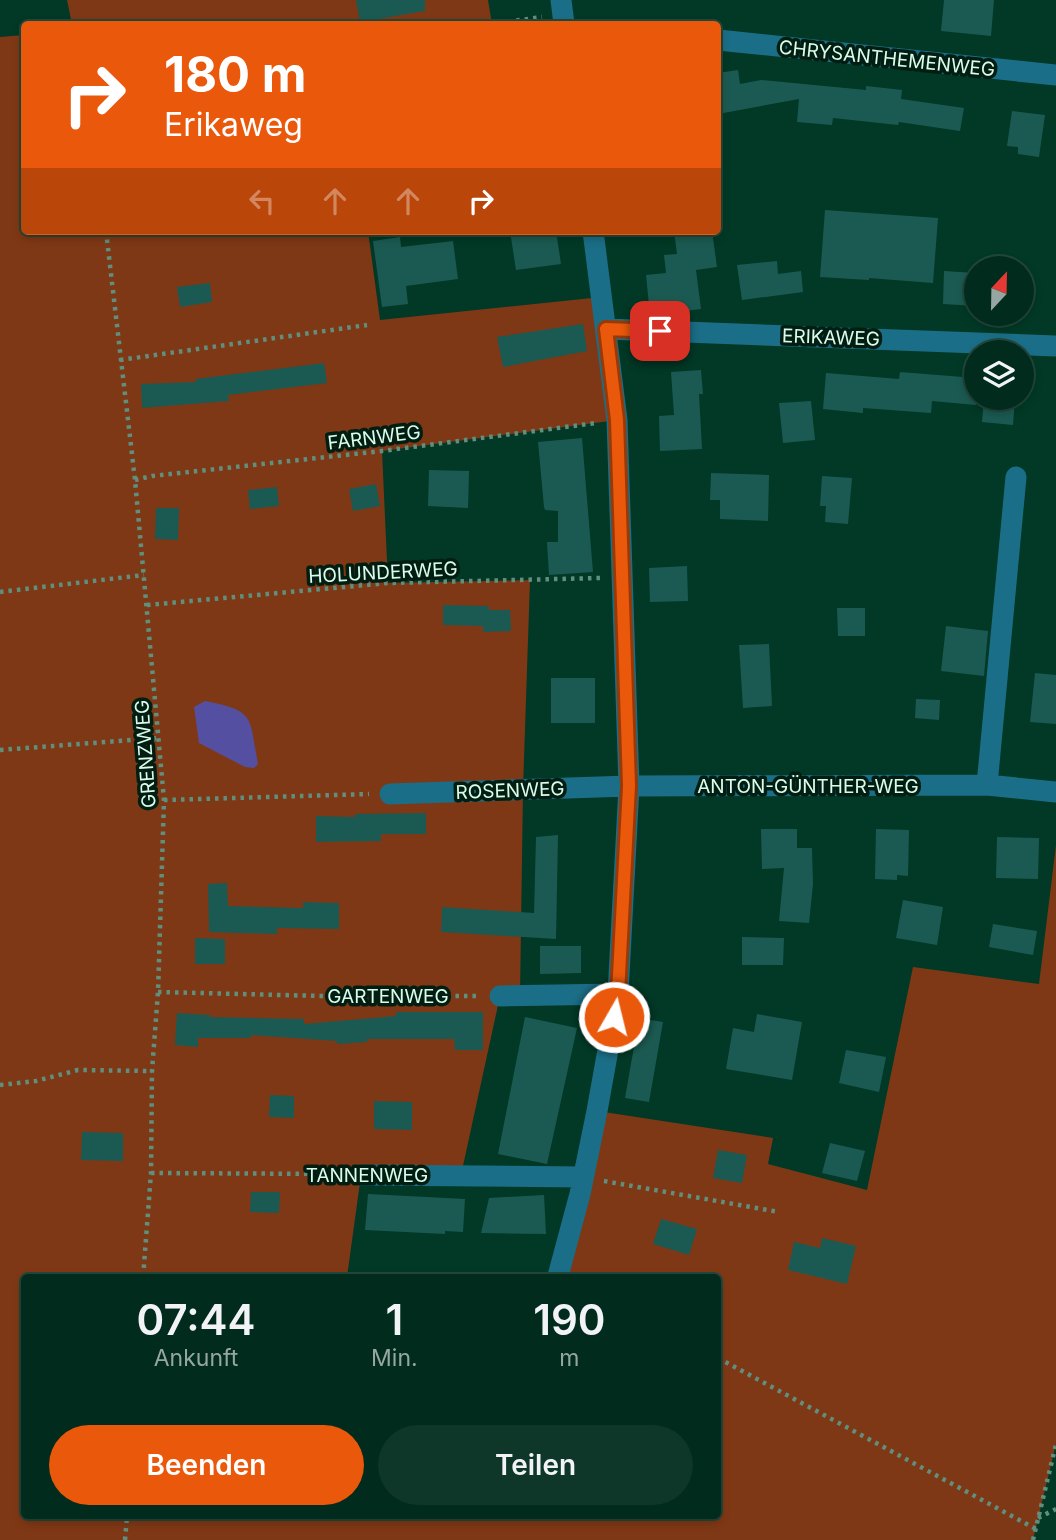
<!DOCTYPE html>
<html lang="de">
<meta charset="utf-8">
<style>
:root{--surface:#012b1c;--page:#0f3729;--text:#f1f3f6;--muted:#96a7a3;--line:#23473b;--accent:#ea580c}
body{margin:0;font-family:Inter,sans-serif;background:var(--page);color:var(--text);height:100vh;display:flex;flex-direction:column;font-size:26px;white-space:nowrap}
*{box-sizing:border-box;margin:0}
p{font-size:23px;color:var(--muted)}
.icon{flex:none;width:38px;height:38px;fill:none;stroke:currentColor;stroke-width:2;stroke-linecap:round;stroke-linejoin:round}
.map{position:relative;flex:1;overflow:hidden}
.side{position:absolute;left:21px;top:1274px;width:700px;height:245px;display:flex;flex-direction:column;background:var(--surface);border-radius:7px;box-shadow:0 4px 10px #0003,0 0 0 2px var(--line)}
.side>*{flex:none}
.top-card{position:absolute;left:21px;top:21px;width:700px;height:214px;border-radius:7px;box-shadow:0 4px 10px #0003,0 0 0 2px var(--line);background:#ea580c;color:#fff;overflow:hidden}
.needle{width:46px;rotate:22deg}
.buttons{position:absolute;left:964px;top:256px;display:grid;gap:14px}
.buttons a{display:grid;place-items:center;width:70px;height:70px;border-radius:50%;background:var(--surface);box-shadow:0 4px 10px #0003,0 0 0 2px var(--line);font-size:35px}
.pin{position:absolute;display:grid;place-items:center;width:60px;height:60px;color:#fff;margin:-30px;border-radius:14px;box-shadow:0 4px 10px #0006}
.me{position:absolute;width:77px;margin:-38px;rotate:8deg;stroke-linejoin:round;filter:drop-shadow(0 0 5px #0008)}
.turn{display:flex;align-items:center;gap:24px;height:147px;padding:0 28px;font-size:32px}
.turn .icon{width:91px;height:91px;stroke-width:2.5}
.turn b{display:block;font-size:49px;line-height:60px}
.lanes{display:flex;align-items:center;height:66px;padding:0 28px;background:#0003;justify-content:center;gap:35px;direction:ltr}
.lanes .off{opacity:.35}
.eta{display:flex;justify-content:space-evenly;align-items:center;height:119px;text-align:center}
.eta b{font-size:42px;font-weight:600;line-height:49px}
.button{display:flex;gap:14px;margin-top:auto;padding:14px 28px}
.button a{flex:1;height:80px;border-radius:42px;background:var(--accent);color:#fff;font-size:28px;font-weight:600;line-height:80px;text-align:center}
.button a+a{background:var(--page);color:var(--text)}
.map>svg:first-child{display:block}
</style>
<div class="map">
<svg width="1056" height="1540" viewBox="0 0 1056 1540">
<rect width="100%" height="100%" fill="#013926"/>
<path fill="#7f3815" d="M 67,0 L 488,0 L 492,24 L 72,24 Z
M 24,35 L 24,231 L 368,231 L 380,320 L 602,297 L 617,420 L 382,451 L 388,583 L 530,580 L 523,789 L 520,995 L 500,996 L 461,1175 L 361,1175 L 347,1277 L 24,1278 L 24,1516 L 718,1516 L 718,1278 L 556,1277 L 597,1111 L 773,1138 L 768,1164 L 867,1190 L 913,967 L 1039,984 L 1056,845 L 1056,1444 L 1033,1540 L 0,1540 L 0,37 Z"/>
<path fill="#554fa1" d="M 205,701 C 256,711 249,716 258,764 L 254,768 L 245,767 L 199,743 L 194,707 Z"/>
<path fill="#1b5a52" d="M 356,0 L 425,0 L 425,11 L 360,22 Z
M 944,0 L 994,0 L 991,36 L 941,31 Z
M 738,70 L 740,84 L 761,80 L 866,90 L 866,86 L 902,90 L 901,99 L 964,108 L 960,131 L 899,122 L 898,125 L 833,118 L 832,125 L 797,122 L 799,99 L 718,114 L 718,73 Z
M 1012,111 L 1045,115 L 1039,157 L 1018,154 L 1018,147 L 1007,146 Z
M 825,210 L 938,218 L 933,283 L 869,278 L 869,280 L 820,277 Z
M 510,231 L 556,231 L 561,264 L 516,270 Z
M 674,231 L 712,231 L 717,267 L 696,270 L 701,309 L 669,313 L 668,303 L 649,305 L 646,275 L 666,273 L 664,255 L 677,254 Z
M 400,237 L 401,247 L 453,241 L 458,279 L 406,286 L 408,304 L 382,307 L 373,241 Z
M 777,261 L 778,274 L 801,271 L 803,292 L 742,300 L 737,265 Z
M 944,271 L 976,273 L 976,306 L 943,304 Z
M 210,283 L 212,302 L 180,307 L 177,287 Z
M 583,324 L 587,351 L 503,367 L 497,337 Z
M 324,363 L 327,383 L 228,395 L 229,401 L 142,408 L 141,384 L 196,382 L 195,379 Z
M 701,370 L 703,394 L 699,394 L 702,449 L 660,451 L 659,416 L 674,415 L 671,372 Z
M 900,372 L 976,378 L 976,405 L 932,401 L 931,413 L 863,408 L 863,413 L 823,409 L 826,373 L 899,379 Z
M 984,397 L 1015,397 L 1013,425 L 982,422 Z
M 811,401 L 815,440 L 783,443 L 779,403 Z
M 582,438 L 593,572 L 549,575 L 547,542 L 558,542 L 558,511 L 545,510 L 544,507 L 538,442 Z
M 429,470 L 469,471 L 468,508 L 428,506 Z
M 711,473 L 769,475 L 768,521 L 720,519 L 720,500 L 710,500 Z
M 822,476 L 852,478 L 848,524 L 825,522 L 826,506 L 820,506 Z
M 376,484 L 380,506 L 353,511 L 349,489 Z
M 277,487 L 279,506 L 250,509 L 248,490 Z
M 156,508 L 179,508 L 178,540 L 155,539 Z
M 687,566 L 688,601 L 650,602 L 649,568 Z
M 443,605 L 489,606 L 489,610 L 510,610 L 511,631 L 483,632 L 483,626 L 443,625 Z
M 837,608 L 865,608 L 865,636 L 838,636 Z
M 946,626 L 988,631 L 984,676 L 941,671 Z
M 769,644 L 772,706 L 743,708 L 739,645 Z
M 1035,673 L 1056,675 L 1056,724 L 1030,722 Z
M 551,678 L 595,678 L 595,723 L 551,723 Z
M 916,699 L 940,700 L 939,720 L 915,718 Z
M 426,813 L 426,834 L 381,834 L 381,841 L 316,842 L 316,816 L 355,817 L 355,814 Z
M 761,829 L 797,829 L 797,848 L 812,848 L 813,884 L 809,923 L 779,921 L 784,868 L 762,869 Z
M 876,829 L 909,830 L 908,876 L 897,875 L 897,880 L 875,879 Z
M 558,835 L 556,939 L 441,932 L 442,907 L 534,913 L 536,837 Z
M 997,837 L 1039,838 L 1038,879 L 996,878 Z
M 227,883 L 228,906 L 303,908 L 303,902 L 339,903 L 339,929 L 277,928 L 277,934 L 209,932 L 208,884 Z
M 903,900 L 943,907 L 937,945 L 896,938 Z
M 993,924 L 1037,931 L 1033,955 L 989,947 Z
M 742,937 L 784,938 L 783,965 L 742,965 Z
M 195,938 L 225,939 L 225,964 L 195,964 Z
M 540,946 L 581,946 L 581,973 L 540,974 Z
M 396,1012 L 483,1012 L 483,1050 L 455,1050 L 454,1039 L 367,1039 L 367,1042 L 337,1044 L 337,1041 L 251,1035 L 251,1038 L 198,1038 L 198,1047 L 175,1045 L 177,1013 L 210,1015 L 210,1017 L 304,1019 L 304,1024 L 396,1016 Z
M 757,1014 L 802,1022 L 792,1080 L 726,1069 L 733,1028 L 754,1032 Z
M 525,1017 L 577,1028 L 547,1164 L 498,1154 Z
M 639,1018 L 663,1022 L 649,1102 L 625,1098 Z
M 846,1050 L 886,1057 L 879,1092 L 839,1083 Z
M 270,1095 L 294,1096 L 294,1118 L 269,1117 Z
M 374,1101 L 412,1102 L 412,1130 L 374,1129 Z
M 82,1132 L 123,1133 L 123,1161 L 81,1160 Z
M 830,1143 L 865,1151 L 857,1181 L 822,1173 Z
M 718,1150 L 747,1155 L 742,1183 L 713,1178 Z
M 251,1192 L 280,1192 L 279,1213 L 250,1212 Z
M 368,1194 L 465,1199 L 463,1232 L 445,1231 L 445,1234 L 365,1230 Z
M 544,1195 L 546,1234 L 481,1233 L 489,1198 Z
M 661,1219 L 697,1229 L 689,1255 L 653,1244 Z
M 822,1238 L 856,1246 L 847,1284 L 788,1270 L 794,1242 L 820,1248 Z"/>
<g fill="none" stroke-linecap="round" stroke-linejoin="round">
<path stroke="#618f7d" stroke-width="4.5" stroke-dasharray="3.5 5" stroke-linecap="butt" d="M 491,24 L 542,17
M 106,231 L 135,480 L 164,800 L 158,992 L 152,1071 L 151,1173 L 143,1278
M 120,360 L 367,325
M 135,480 L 152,476 L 382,451 L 596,423
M 0,592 L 144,575
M 147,605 L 388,583 L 600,578
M 0,750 L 158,738
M 164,800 L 369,794
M 158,992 L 322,996 L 478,996
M 0,1085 L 36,1081 L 78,1070 L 152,1071
M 151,1173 L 339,1174
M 604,1181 L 779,1212
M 718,1358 L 1036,1529
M 1038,1518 L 1056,1509
M 125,1540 L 127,1516
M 1033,1540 L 1056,1444"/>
<path stroke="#1b6e87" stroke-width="21" d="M 561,0 L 564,24
M 718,40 L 1056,75
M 606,329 L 1056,346
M 987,785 L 1016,477
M 390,794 L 629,786 L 987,785 L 1056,792
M 500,996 L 618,994
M 361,1175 L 582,1177
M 561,1278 L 558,1276 L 580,1194 L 597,1111 L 618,994 L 629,786 L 617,420 L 593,231"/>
</g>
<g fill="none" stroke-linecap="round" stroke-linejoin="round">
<defs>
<path id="route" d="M 614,1017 L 618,994 L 629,786 L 617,420 L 606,329 L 660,331"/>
</defs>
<use href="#route" stroke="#983908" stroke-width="18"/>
<use href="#route" stroke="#ea580c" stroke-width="12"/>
</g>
<g text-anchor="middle" stroke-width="7" stroke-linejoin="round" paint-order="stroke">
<g font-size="19" fill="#dbfceb" stroke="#021d12">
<text transform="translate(887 58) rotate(6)" y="7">CHRYSANTHEMENWEG</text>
<text transform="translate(831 337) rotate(2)" y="7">ERIKAWEG</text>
<text transform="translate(374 437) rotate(-7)" y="7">FARNWEG</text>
<text transform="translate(383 572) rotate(-3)" y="7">HOLUNDERWEG</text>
<text transform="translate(145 754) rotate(-94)" y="7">GRENZWEG</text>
<text x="808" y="793">ANTON-GÜNTHER-WEG</text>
<text transform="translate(510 790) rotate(-2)" y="7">ROSENWEG</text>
<text x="388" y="1003">GARTENWEG</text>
<text x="367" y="1182">TANNENWEG</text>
</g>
</g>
</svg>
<div class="buttons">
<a><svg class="needle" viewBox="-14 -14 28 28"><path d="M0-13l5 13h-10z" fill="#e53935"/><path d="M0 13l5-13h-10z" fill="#96a7a3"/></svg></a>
<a><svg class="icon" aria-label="layers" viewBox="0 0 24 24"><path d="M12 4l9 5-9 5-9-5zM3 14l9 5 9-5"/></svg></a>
</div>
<div class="pin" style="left:660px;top:331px;background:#d93025"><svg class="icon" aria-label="arrive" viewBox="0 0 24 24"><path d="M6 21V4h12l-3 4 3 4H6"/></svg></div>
<svg class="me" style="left:614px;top:1017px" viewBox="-20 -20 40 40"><circle r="17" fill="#ea580c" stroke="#fff" stroke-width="3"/><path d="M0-11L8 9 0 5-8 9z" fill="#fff"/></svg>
<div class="top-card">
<div class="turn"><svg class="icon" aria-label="right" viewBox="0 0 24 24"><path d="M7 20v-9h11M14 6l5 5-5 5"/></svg><div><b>180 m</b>Erikaweg</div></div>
<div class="lanes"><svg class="icon off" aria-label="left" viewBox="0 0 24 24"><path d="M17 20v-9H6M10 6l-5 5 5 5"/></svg><svg class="icon off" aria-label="ahead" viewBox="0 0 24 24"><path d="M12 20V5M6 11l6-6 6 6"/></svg><svg class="icon off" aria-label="ahead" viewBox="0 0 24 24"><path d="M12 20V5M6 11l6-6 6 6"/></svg><svg class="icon" aria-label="right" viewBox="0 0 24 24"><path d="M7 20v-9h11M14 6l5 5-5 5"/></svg></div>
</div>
<section class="side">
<div class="eta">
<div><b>07:44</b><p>Ankunft</p></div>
<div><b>1</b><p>Min.</p></div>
<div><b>190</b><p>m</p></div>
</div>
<div class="button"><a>Beenden</a><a>Teilen</a></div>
</section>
</div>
